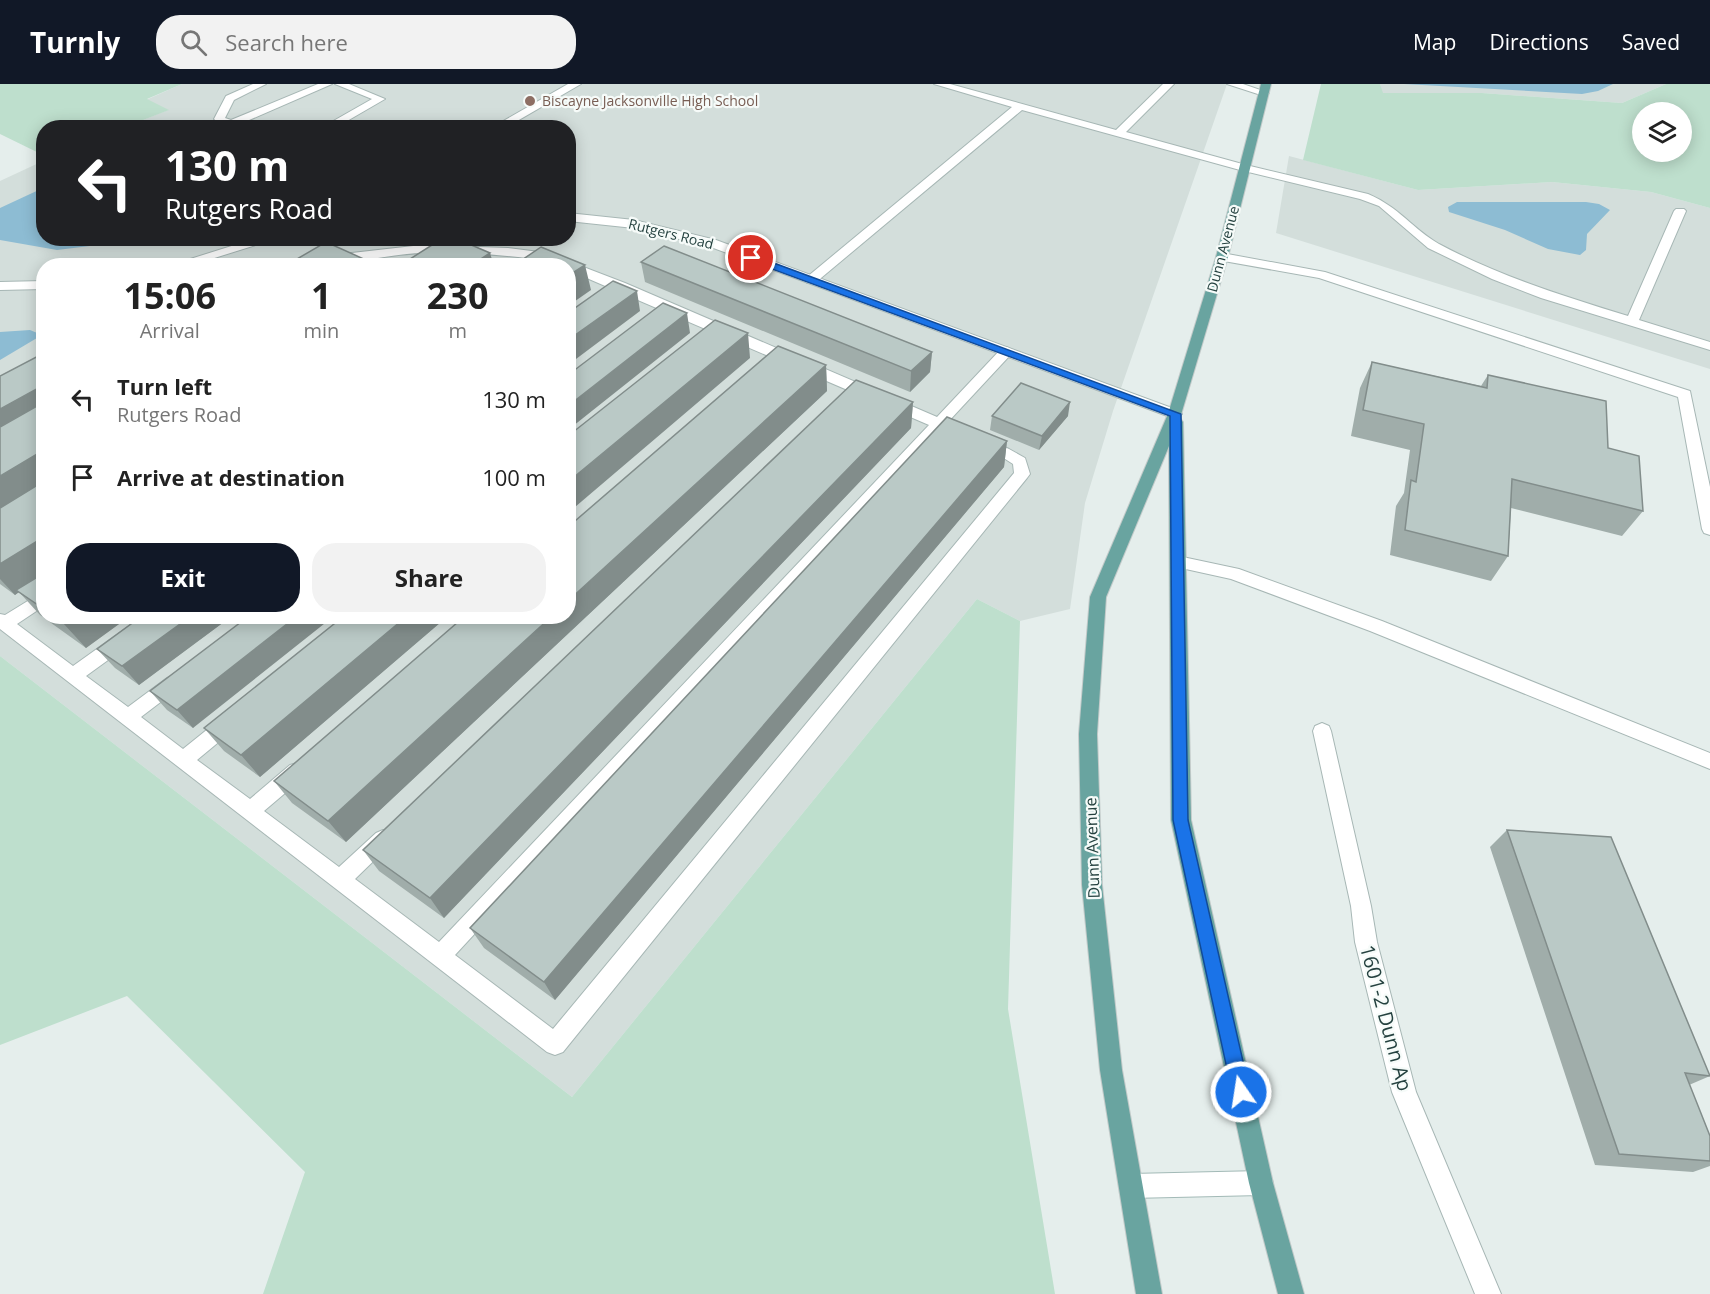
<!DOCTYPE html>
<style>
:root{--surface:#fff;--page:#f2f2f2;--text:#222;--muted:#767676;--accent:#111827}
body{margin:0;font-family:"Open Sans",sans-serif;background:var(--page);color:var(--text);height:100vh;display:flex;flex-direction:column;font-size:22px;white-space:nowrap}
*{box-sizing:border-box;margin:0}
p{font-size:20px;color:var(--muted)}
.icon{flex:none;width:33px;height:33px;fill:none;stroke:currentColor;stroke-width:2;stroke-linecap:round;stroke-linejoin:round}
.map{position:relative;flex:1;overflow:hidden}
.drawer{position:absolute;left:36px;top:174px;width:540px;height:366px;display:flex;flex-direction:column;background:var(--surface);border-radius:24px;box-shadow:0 3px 15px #0003}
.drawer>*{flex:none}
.guide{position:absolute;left:36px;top:36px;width:540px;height:126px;border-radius:24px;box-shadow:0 3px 15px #0003;background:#202124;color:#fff;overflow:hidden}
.buttons{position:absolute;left:1632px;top:18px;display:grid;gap:12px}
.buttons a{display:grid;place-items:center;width:60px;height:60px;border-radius:50%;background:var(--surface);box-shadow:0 3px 15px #0003;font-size:30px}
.pin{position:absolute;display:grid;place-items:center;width:51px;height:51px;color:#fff;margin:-26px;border:3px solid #fff;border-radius:50%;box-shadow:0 2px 6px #0007}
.me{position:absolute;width:66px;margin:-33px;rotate:347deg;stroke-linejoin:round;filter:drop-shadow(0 0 4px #0008)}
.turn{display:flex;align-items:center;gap:21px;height:126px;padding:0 30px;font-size:27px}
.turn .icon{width:78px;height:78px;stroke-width:2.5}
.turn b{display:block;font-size:42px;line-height:51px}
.eta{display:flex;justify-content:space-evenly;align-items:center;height:102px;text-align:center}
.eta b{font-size:36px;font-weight:700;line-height:42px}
.action{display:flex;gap:12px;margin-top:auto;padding:12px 30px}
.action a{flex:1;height:69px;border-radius:24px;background:var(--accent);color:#fff;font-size:24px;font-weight:700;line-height:69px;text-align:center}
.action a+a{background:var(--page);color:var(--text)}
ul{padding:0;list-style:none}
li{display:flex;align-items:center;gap:18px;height:78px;padding:0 30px}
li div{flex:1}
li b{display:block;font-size:22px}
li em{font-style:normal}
header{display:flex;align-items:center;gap:36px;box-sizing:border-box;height:84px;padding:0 30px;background:var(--accent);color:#fff}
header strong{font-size:28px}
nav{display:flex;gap:33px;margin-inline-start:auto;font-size:21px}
.search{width:420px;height:54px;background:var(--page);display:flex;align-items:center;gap:15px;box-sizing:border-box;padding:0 21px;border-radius:24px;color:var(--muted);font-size:22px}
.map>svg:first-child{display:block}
</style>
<header>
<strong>Turnly</strong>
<div class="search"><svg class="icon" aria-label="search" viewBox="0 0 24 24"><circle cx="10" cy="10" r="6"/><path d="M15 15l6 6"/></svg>Search here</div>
<nav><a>Map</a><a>Directions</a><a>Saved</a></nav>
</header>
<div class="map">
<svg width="1710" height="1210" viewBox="0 0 1710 1210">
<rect width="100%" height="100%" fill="#e5eeec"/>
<path fill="#d3dedb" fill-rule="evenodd" d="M 182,0 L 1227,0 L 1113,327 L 1085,419 L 1070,525 L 1020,537 L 977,515 L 572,1013 L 0,572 L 0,97 L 43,77 L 44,154 L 568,154 L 568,44 L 125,43 L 168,26 L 146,16 ZM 44,182 L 568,182 L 568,532 L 44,532 Z
M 1380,0 L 1666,0 L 1622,19 L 1482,9 L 1382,9 Z
M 1289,72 L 1418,106 L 1552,98 L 1651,108 L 1710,124 L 1710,285 L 1276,149 Z"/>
<path fill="#bedfcd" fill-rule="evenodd" d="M 0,0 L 182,0 L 147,15 L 169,26 L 125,43 L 44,44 L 43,71 L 0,50 Z
M 1321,0 L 1380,0 L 1383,9 L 1482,9 L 1622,19 L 1666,0 L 1710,0 L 1710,124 L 1651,108 L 1552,98 L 1418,106 L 1303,76 ZM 1682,28 L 1682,68 L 1642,68 L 1642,28 Z
M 977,515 L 1020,537 L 1008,925 L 1055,1210 L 263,1210 L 305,1088 L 127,912 L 0,961 L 0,572 L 572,1013 Z"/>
<path fill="#8dbcd3" d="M 1404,0 L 1613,0 L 1598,7 L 1582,10 Z
M 43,104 L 44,154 L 147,155 L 57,166 L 0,156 L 0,124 Z
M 1457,118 L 1586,118 L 1599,120 L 1610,126 L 1587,150 L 1586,166 L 1580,171 L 1548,165 L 1505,146 L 1449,128 L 1448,123 Z
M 30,246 L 42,251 L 0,276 L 0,248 Z"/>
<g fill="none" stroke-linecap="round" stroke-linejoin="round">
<defs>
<path id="service" d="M 253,0 L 266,0 L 234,16 L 225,34 L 231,36 L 318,0 L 332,0 L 240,40 L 245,44 C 233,44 223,43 214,35 L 226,12 Z
M 335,0 L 349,0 L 385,15 L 335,44 L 321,44 L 372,15 Z
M 568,0 L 581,0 L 505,44 L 491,44 Z
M 934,0 L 950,0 L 1116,46 L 1163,0 L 1174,0 L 1126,48 L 1246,81 L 1368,110 C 1399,123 1413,145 1439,160 C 1499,192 1563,212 1628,232 L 1674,127 L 1676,125 L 1684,125 L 1686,127 L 1639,236 L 1710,258 L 1710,266 L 1541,214 L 1492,195 L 1428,164 L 1379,122 L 1360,115 L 1240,86 L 1022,26 L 815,199 L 807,199 L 805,196 L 807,193 L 1012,23 Z
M 1227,0 L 1243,0 L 1269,9 L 1264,12 Z
M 422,161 L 508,164 L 547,169 L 625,199 L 937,333 L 1002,264 L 1007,263 L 1014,267 L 948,338 L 1009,365 L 1025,374 L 1030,390 L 1027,394 L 563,968 L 555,971 L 547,968 L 0,545 L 0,530 L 5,531 L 44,507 L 44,522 L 17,540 L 73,582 L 143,532 L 164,532 L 162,537 L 86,592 L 128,623 L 167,594 L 173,592 L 179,594 L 182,599 L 179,604 L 141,633 L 183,665 L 224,632 L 231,629 L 238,632 L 240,637 L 238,642 L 197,676 L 250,715 L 290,681 L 297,679 L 304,681 L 307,687 L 304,693 L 264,727 L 339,783 L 376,749 L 383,746 L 390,749 L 393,755 L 390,761 L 355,795 L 439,858 L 929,341 L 568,186 L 568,182 C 556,182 546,176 533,175 C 497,170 459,168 423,169 C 385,170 347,182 309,182 L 343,170 ZM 941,346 L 999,371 L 1013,380 L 1014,389 L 553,945 L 455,871 Z
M 1222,169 L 1325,188 L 1690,307 L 1710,403 L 1710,451 L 1704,449 L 1702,445 L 1678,313 L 1319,194 L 1218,176 L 1216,173 L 1218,170 Z
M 1178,472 L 1239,485 L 1382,537 L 1710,669 L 1710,685 L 1370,547 L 1231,495 L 1172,482 L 1170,478 L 1172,474 Z"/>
<path id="minor" d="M 568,129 L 634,136 L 716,156 L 1180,327 L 1182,330 L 1175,335 L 1170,333 L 708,162 L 634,144 L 568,137 Z
M 257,154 L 278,154 L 189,182 L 168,182 Z
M 44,197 L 44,205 L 0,206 L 0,198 Z
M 1322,639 L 1329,642 L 1331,647 L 1371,822 L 1377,858 L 1416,1008 L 1501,1210 L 1475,1210 L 1392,1008 L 1355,858 L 1351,822 L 1313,647 L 1315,642 Z"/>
<path id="secondary" d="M 1261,1087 L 1270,1090 L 1273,1099 L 1270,1108 L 1261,1111 L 1131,1114 L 1122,1111 L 1119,1102 L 1122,1093 L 1131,1090 Z"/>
<path id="primary" d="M 1261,0 L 1271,0 L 1228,173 L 1180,334 L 1183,338 L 1191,736 L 1273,1099 L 1304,1210 L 1278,1210 L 1249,1099 L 1171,736 L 1169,362 L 1106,513 L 1097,650 L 1102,801 L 1122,986 L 1162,1210 L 1136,1210 L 1100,986 L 1082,801 L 1079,650 L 1090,513 L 1168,330 L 1216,173 Z"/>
</defs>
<use href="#service" stroke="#a7b7b5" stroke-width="2"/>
<use href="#minor" stroke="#a7b7b5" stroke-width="2"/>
<use href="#secondary" stroke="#a3bab7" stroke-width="2"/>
<use href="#primary" stroke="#c2cac9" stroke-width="2"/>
<use href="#service" fill="#fff" fill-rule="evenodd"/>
<use href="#minor" fill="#fff" fill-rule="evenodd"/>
<use href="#secondary" fill="#fff" fill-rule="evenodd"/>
<use href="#primary" fill="#69a4a0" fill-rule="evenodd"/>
</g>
<path fill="#a0adaa" d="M 641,178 L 932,268 L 930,288 L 910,308 L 645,198 Z
M 44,269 L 44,532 L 130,532 L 86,564 L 40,531 L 19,508 L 15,511 L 0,500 L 0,292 Z
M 1372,278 L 1481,302 L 1488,291 L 1608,364 L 1643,427 L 1622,452 L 1511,424 L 1508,472 L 1491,497 L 1390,471 L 1396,422 L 1404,409 L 1410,366 L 1351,352 L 1360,304 Z
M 826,281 L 827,307 L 346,758 L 292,719 L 274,697 Z
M 913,318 L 911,344 L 444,834 L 379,787 L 363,766 Z
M 992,332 L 1068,332 L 1039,366 L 990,346 Z
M 1007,357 L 1004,383 L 555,916 L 484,864 L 470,844 Z
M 142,532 L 232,532 L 139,601 L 115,584 L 97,565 Z
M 249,532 L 193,644 L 167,626 L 150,607 Z
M 344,532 L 448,532 L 260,693 L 224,667 L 204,644 Z
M 1507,746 L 1710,992 L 1689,1001 L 1710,1052 L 1710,1082 L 1693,1088 L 1595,1081 L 1490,763 Z"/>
<path fill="#828d8b" d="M 490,169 L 494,182 L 470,182 Z
M 366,176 L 368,182 L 356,182 Z
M 585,181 L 591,206 L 568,222 L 568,192 Z
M 637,207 L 640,227 L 568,281 L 568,256 Z
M 687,229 L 690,249 L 568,346 L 568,322 Z
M 748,249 L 750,274 L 568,429 L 568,398 Z
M 932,268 L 930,288 L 910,308 L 911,287 Z
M 826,281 L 827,307 L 346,758 L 328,737 L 552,532 L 568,532 L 568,517 Z
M 44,301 L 44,330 L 0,355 L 0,325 Z
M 913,318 L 911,344 L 444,834 L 430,814 Z
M 1070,318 L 1068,332 L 1039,366 L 1042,352 Z
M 1007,357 L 1004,383 L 555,916 L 544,898 Z
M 44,366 L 44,404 L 0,431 L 0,392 Z
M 44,453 L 44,492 L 16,506 L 19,508 L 15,511 L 0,495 L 0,480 Z
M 73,532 L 130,532 L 86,564 L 63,539 Z
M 191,532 L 232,532 L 139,601 L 122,582 Z
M 297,532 L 334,532 L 193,644 L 177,626 Z
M 407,532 L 448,532 L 260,693 L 241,671 Z"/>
<path fill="#bac9c6" stroke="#828d8b" stroke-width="1.5" d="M 443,154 L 455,154 L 490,169 L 470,182 L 399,182 Z
M 326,158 L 366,176 L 356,182 L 285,182 Z
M 664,162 L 932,268 L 911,287 L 641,178 Z
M 541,163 L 585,181 L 568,192 L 568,182 L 513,182 Z
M 613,197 L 637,207 L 568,256 L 568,229 Z
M 663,219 L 687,229 L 568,322 L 568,291 Z
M 715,236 L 748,249 L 568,398 L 568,352 Z
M 778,262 L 826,281 L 568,517 L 568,443 Z
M 44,269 L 44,301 L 0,325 L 0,292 Z
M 1372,278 L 1487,304 L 1488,291 L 1606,317 L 1608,364 L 1639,372 L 1643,427 L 1512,395 L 1508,472 L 1405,446 L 1411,396 L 1416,398 L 1424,340 L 1363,326 Z
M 856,296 L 913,318 L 430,814 L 363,766 Z
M 1021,299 L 1070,318 L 1042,352 L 992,332 Z
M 44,318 L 44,366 L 0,392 L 0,343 Z
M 947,333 L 1007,357 L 544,898 L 470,844 Z
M 44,397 L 44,453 L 0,480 L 0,424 Z
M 44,489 L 44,525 L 16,506 Z
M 54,532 L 73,532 L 63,539 Z
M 142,532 L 191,532 L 122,582 L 97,565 Z
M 249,532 L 297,532 L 177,626 L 150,607 Z
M 344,532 L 407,532 L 241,671 L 204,644 Z
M 465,532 L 552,532 L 328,737 L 274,697 Z
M 1507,746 L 1611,753 L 1710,992 L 1685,989 L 1710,1052 L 1710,1077 L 1619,1070 Z"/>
<path fill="#1a73e8" stroke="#114b97" stroke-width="1.5" d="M 748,172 L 755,172 L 1181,330 L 1188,736 L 1250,1008 L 1247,1015 L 1241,1017 L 1235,1015 L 1232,1008 L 1173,736 L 1170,332 L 748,176 Z"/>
<circle fill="#8d6e63" stroke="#f6fbf9" stroke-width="2" cx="530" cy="17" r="6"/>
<g text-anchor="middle" stroke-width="4.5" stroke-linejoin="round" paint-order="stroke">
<g font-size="14" fill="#785e54" stroke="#f6fbf9" text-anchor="start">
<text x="542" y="22">Biscayne Jacksonville High School</text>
</g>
<g font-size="14" fill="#24413f" stroke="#f6fbf9">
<text transform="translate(671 150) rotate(14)" y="5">Rutgers Road</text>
<text transform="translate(1223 165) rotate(-75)" y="5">Dunn Avenue</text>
</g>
<g font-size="16" fill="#24413f" stroke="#f6fbf9">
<text transform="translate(1092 764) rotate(-92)" y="6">Dunn Avenue</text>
</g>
<g font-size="20" fill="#24413f" stroke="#f6fbf9">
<text transform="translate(1386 934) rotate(75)" y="7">1601-2 Dunn Ap</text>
</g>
</g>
</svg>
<div class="buttons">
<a><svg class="icon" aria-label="layers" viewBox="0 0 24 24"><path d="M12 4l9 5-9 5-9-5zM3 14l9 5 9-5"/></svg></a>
</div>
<div class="pin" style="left:751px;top:174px;background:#d93025"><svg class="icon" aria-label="arrive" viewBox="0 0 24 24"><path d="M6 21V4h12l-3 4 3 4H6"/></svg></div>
<svg class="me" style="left:1241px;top:1008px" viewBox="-20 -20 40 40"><circle r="17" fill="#1a73e8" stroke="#fff" stroke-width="3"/><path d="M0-11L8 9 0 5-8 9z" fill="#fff"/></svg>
<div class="guide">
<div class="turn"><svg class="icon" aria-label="left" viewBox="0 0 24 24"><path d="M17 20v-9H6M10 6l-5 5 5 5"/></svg><div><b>130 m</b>Rutgers Road</div></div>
</div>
<section class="drawer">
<div class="eta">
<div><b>15:06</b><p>Arrival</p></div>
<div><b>1</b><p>min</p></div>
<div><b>230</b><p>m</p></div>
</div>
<ul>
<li><svg class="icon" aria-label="left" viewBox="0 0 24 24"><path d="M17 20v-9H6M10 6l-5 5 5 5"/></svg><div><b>Turn left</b><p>Rutgers Road</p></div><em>130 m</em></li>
<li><svg class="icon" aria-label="arrive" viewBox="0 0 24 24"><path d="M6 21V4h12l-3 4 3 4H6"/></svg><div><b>Arrive at destination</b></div><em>100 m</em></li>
</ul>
<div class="action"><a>Exit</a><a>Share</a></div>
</section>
</div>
